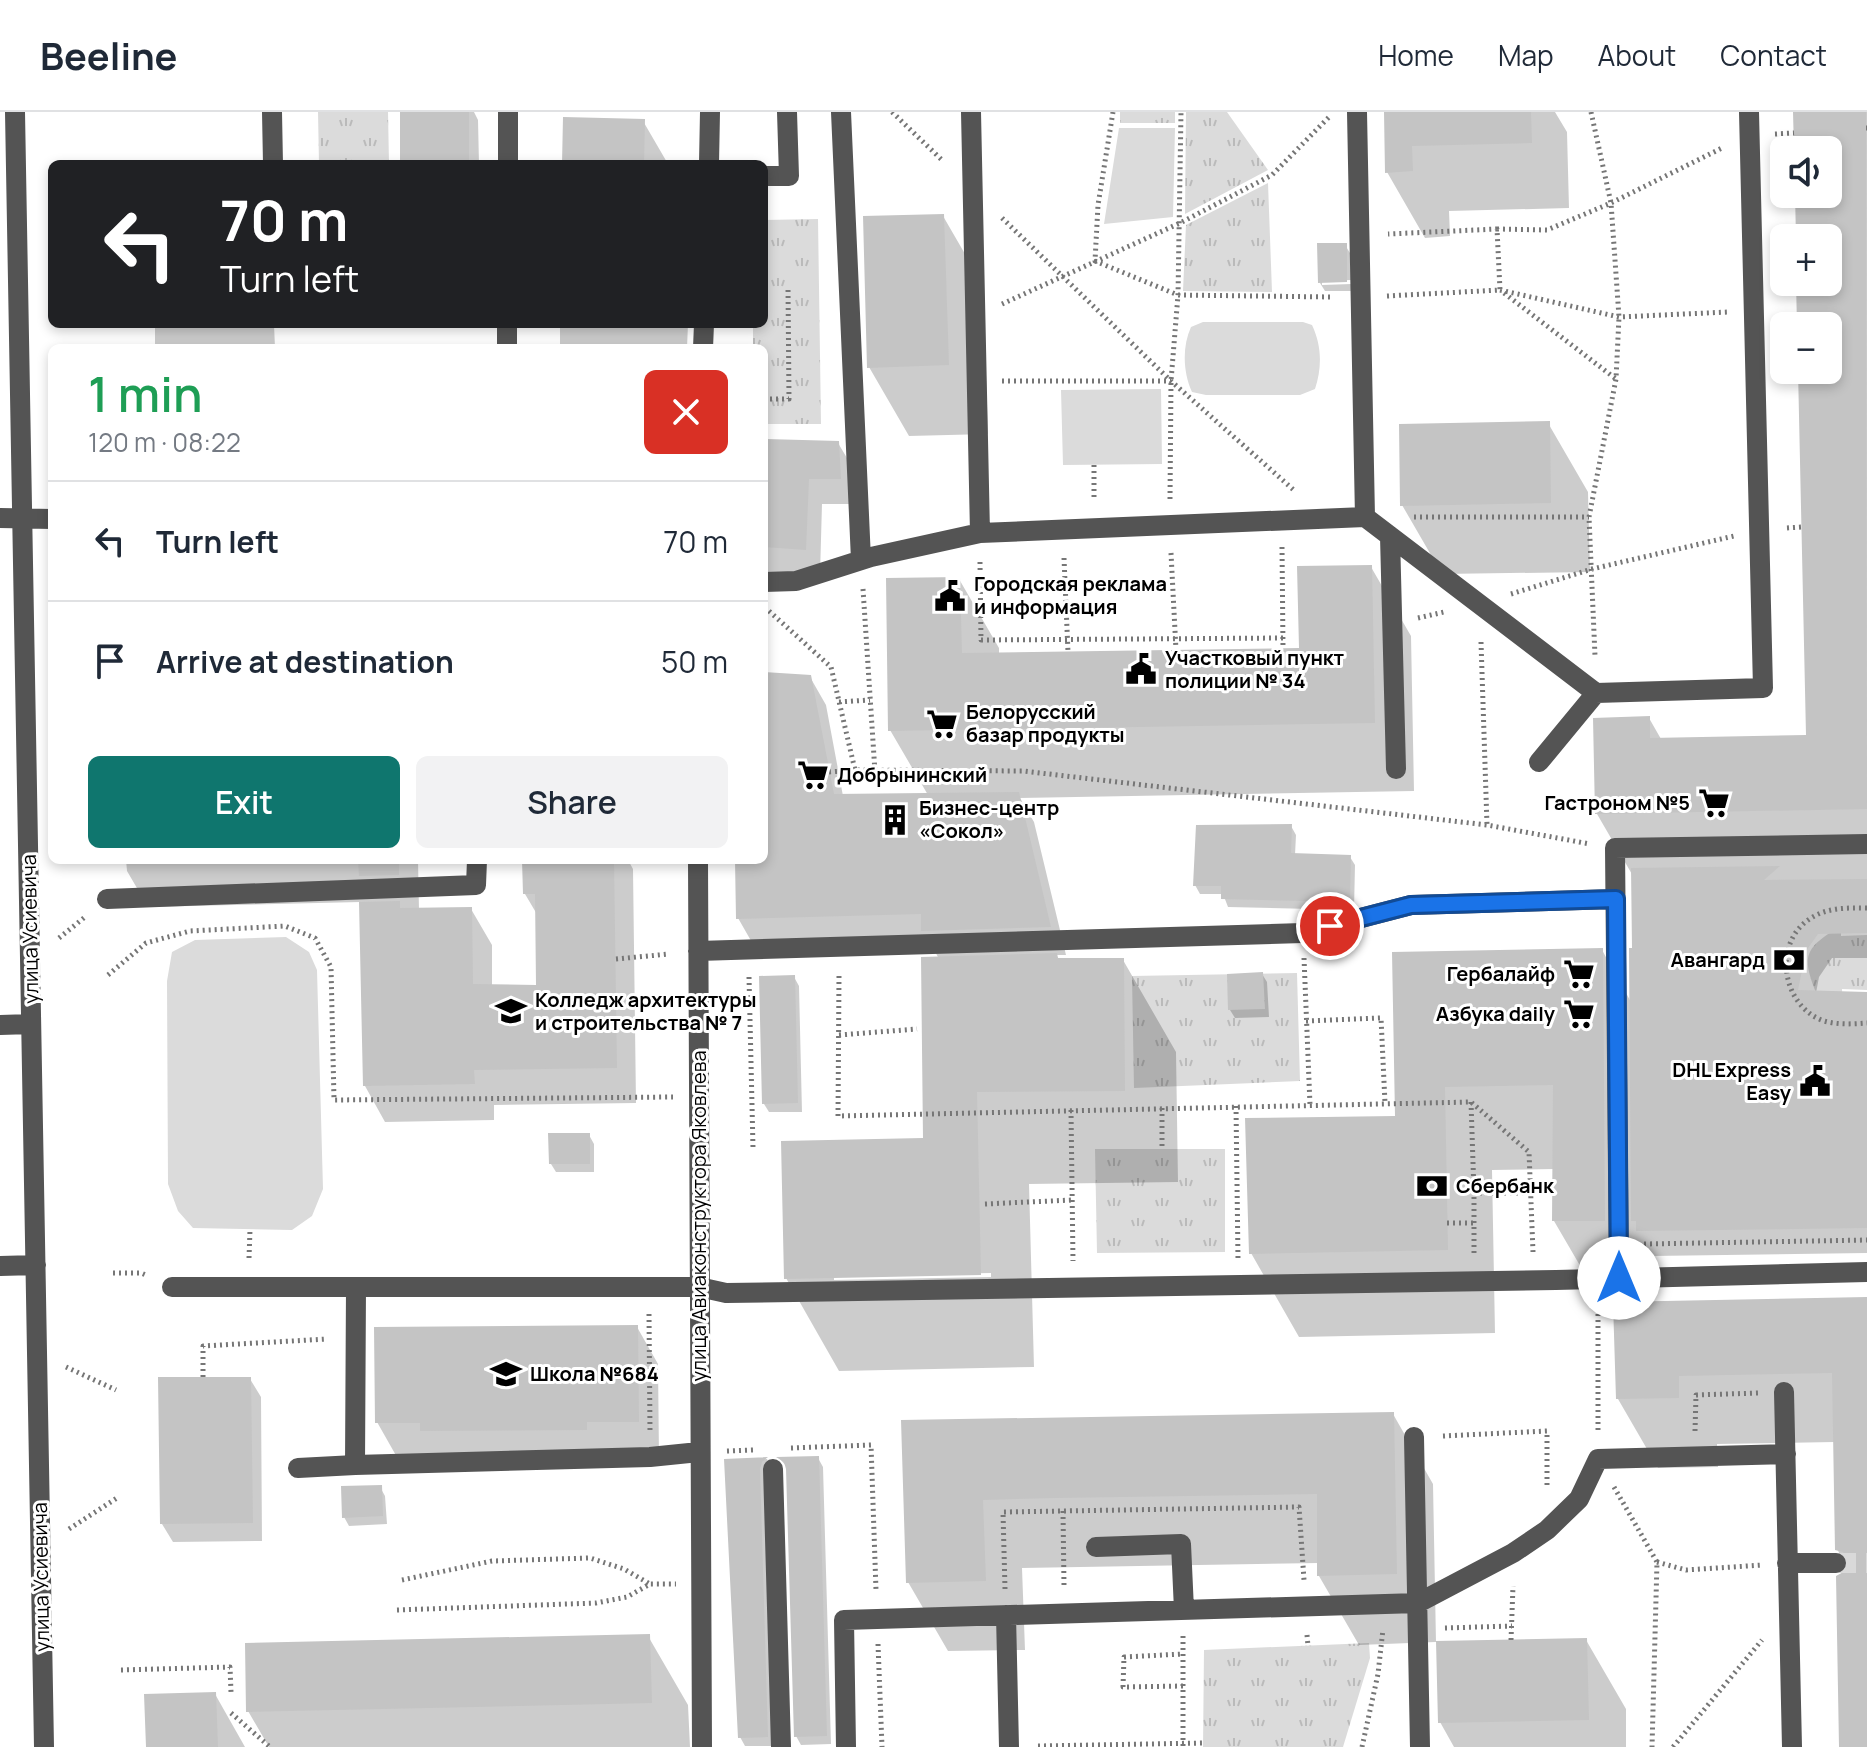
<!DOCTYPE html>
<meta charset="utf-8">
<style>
:root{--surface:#fff;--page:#f2f2f3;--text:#1f2937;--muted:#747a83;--line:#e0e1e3;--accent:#0f766e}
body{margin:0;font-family:Manrope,sans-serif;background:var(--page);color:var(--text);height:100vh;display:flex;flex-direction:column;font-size:30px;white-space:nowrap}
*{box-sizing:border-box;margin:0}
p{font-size:26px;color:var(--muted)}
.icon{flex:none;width:44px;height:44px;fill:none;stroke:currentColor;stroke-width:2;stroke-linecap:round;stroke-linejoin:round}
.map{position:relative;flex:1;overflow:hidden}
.drawer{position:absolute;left:48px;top:232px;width:720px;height:520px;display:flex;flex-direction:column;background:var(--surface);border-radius:12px;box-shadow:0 4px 12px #0003}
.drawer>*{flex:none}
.guide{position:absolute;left:48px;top:48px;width:720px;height:168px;border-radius:12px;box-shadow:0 4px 12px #0003;background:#202124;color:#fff;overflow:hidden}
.buttons{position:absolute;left:1770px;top:24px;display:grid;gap:16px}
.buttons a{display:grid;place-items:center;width:72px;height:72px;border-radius:12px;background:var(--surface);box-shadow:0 4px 12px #0003;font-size:40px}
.pin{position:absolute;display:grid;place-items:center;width:68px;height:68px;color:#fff;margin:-34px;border:4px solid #fff;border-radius:50%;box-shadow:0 2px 8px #0007}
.me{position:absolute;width:88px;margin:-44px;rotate:0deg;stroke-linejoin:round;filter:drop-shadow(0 0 6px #0008)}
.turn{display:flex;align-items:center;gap:28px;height:168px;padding:0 40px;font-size:36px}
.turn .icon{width:104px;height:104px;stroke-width:2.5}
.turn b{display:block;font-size:56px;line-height:68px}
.round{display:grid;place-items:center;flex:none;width:84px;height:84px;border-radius:12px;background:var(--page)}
.summary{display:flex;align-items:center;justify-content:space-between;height:136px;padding:0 40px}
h1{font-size:48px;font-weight:600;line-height:60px;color:#1e9e55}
.button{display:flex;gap:16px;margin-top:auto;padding:16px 40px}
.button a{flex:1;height:92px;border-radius:12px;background:var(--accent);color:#fff;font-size:32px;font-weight:600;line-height:92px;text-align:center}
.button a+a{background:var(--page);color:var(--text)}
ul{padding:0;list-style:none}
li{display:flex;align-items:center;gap:24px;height:120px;padding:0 40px;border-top:2px solid var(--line)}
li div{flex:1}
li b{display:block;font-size:30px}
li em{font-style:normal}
header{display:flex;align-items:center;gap:48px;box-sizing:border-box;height:112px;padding:0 40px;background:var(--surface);border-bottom:2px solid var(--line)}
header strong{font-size:38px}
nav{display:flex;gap:44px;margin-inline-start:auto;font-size:28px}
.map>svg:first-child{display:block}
</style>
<header>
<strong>Beeline</strong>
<nav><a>Home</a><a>Map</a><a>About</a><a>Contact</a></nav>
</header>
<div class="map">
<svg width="1867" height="1635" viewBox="0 0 1867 1635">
<defs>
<pattern id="grass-tufts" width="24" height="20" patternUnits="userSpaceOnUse" patternTransform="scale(2)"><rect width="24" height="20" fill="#dbdbdb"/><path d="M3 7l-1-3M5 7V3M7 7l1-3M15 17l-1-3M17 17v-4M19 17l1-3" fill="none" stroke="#bababa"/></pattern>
</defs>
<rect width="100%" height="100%" fill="#fff"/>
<path fill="url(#grass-tufts)" d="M 318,0 L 388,0 L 389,52 L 319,52 Z
M 1120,0 L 1175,0 L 1175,11 L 1120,11 Z
M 1186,0 L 1227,0 L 1268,58 L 1185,102 Z
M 1268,71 L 1272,180 L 1183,179 L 1186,113 Z
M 818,107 L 821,312 L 764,312 L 764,236 L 753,236 L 753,212 L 764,212 L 764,108 Z
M 1841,814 L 1841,824 L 1867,823 L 1867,878 L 1842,877 L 1843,894 L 1817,883 C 1801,844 1804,836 1841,814 Z
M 1297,861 L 1300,969 L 1134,976 L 1132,864 Z
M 1095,1037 L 1225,1037 L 1225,1140 L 1097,1141 Z
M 1369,1531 L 1370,1546 L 1343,1635 L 1203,1635 L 1204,1538 Z"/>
<path fill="#dbdbdb" d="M 1119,16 L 1175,16 L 1173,105 L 1104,112 Z
M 1203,210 L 1303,210 L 1312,213 C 1322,234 1322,256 1315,277 L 1300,283 L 1206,283 L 1192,280 C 1183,260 1182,235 1191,215 Z
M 1161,277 L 1162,352 L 1063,353 L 1061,278 Z
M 286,825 L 309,840 L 317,858 L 323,1077 L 312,1104 L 292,1118 L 193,1116 L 178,1099 L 168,1072 L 167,869 L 172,840 L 195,828 Z"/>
<path fill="#0003" fill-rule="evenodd" d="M 402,0 L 474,0 L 478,8 L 479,52 L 402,52 Z
M 1386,0 L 1555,0 L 1567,20 L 1569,96 L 1449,99 L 1450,124 L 1425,126 L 1387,60 Z
M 1795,0 L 1867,0 L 1867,846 L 1832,846 L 1819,865 L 1816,881 L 1867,882 L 1867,1141 L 1652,1144 L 1653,1191 L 1867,1187 L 1867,1635 L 1841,1635 L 1849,1458 L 1837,1437 L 1835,1330 L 1717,1332 L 1718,1355 L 1658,1356 L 1618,1287 L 1615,1193 L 1603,1193 L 1554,1109 L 1554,1057 L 1492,1058 L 1495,1221 L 1299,1225 L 1251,1141 L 1397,1006 L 1602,838 L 1631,890 L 1634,838 L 1633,764 L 1597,702 L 1649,606 L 1661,627 L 1808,625 L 1800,258 L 1828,258 L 1828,214 L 1800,214 L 1799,170 L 1828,170 L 1828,126 L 1798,126 L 1797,82 L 1828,82 L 1828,38 L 1796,38 Z
M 643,9 L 668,52 L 564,52 Z
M 943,104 L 983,173 L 988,322 L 909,324 L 869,255 Z
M 1345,133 L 1350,141 L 1351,168 L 1322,169 L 1322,173 L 1351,172 L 1351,179 L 1325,179 L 1320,171 Z
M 155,212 L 274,212 L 275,236 L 155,236 Z
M 560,212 L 688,212 L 687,236 L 560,236 Z
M 1548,311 L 1588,380 L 1590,460 L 1442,462 L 1402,393 Z
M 838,331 L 853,356 L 854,392 L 822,392 L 820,463 L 764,475 L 764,341 Z
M 1371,455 L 1411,524 L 1414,679 L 1020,686 L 1034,710 L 1066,843 L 1056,843 L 1059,848 L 1123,848 L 1176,940 L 1178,1070 L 1029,1072 L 1034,1255 L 839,1259 L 786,1166 L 925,1028 L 939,847 L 930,830 L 754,834 L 738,806 L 737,748 L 764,748 L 764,563 L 810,565 L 826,593 L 843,684 L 928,683 L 890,618 L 959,467 L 999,536 L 999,543 L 1301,538 ZM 991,1161 L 991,1165 L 834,1168 L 834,1164 Z
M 1291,714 L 1296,723 L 1295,743 L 1350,745 L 1355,753 L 1354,798 L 1228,795 L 1223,782 L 1200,782 L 1195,773 Z
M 126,748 L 418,748 L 419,798 L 471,797 L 492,833 L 492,874 L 538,875 L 538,804 L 525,782 L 524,748 L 628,748 L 633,757 L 636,991 L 494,993 L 494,1008 L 385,1010 L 365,974 L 361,790 L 148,795 L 127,759 Z
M 1262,862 L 1267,870 L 1269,905 L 1235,906 L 1230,898 Z
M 794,865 L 799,874 L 802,1000 L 769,1000 L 764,992 Z
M 589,1023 L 594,1032 L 594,1060 L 556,1060 L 551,1052 Z
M 637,1215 L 658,1252 L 659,1346 L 398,1347 L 377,1310 Z
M 250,1267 L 261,1285 L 262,1429 L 173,1430 L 162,1412 Z
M 1393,1302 L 1433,1372 L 1436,1530 L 1359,1533 L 1319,1464 L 1319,1451 L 1022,1456 L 1025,1538 L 948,1539 L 908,1470 L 903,1310 Z
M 818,1346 L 823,1355 L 831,1632 L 801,1633 L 796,1624 L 788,1356 L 780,1347 Z
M 767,1347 L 771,1355 L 772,1634 L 745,1634 L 740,1625 L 726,1349 Z
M 380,1375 L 385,1384 L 387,1412 L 349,1414 L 344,1405 Z
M 648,1524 L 688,1593 L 690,1635 L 269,1635 L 248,1599 Z
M 1586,1528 L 1626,1597 L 1626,1635 L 1454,1635 L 1440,1610 Z
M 215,1582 L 245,1635 L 148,1635 Z"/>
<path fill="#c4c4c4" d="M 400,0 L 469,0 L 469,52 L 400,52 Z
M 1384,0 L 1531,0 L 1532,31 L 1412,34 L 1413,59 L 1385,61 Z
M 1793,0 L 1866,0 L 1867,697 L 1595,702 L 1593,606 L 1650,604 L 1650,626 L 1806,623 L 1798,258 L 1828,258 L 1828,214 L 1797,214 L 1796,170 L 1828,170 L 1828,126 L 1796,126 L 1795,82 L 1828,82 L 1828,38 L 1794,38 Z
M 563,5 L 645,7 L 644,52 L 562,52 Z
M 944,102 L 949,253 L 867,256 L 863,104 Z
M 1317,131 L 1347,131 L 1347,170 L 1318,171 Z
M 1550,309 L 1551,391 L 1400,394 L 1399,312 Z
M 766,327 L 839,329 L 841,367 L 809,367 L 806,438 L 764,435 Z
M 1372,453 L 1375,611 L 888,619 L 886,466 L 960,465 L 962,541 L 1299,536 L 1297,454 Z
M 764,560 L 811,563 L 834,682 L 1019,680 L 1051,815 L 921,819 L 921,802 L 736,807 L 735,748 L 764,748 Z
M 1292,712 L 1291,741 L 1351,743 L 1350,790 L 1221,787 L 1221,774 L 1193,774 L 1196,713 Z
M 358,748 L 399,748 L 399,763 L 359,764 Z
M 522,748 L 614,748 L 617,956 L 474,958 L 475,972 L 363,974 L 359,790 L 400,789 L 400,796 L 472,795 L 473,872 L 536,873 L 535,782 L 523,782 Z
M 1780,754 L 1764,768 L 1867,767 L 1867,821 L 1818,822 L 1806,839 L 1798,878 L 1867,880 L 1867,1116 L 1636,1119 L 1636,1109 L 1631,1109 L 1629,836 L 1632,836 L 1631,756 Z
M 1603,836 L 1605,1109 L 1552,1109 L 1553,973 L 1445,975 L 1448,1138 L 1249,1142 L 1245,1006 L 1395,1004 L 1392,840 Z
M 1057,841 L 1058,846 L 1124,846 L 1125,979 L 977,980 L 981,1163 L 784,1167 L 781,1029 L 923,1026 L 921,845 Z
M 1263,860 L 1265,897 L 1228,898 L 1227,862 Z
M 795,863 L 798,991 L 762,992 L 759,864 Z
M 548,1021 L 590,1021 L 590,1052 L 549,1052 Z
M 1867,1185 L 1867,1635 L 1839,1635 L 1836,1464 L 1847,1458 L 1849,1450 L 1843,1440 L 1835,1438 L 1832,1261 L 1679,1264 L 1679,1286 L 1616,1287 L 1613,1190 Z
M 638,1213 L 639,1310 L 587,1310 L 587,1318 L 420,1319 L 420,1311 L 375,1311 L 374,1215 Z
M 158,1265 L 251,1265 L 253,1411 L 160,1412 Z
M 1394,1300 L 1397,1462 L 1317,1464 L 1317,1382 L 1056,1386 L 983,1388 L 986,1469 L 906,1471 L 901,1308 Z
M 819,1344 L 827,1624 L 794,1625 L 786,1357 L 784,1350 L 776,1345 Z
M 768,1345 L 762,1350 L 760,1357 L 768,1625 L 738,1626 L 724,1347 Z
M 382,1373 L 383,1404 L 342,1406 L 341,1374 Z
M 650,1522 L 652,1591 L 246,1600 L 245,1531 Z
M 1587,1526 L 1589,1608 L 1438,1611 L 1436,1529 Z
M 216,1580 L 218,1635 L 146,1635 L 144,1582 Z"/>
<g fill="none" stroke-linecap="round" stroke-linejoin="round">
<path stroke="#d9d9d9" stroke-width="20" stroke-dasharray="20 10" stroke-linecap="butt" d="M 1836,1451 L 1867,1451"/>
<path stroke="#767676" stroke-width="5" stroke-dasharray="2 4" stroke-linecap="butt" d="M 892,0 L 943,49
M 1113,0 L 1098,93 L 1095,149 L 1178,183 L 1333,185
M 1591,0 L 1611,91 L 1619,205 L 1616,267 L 1589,405 L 1595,544
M 1866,16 L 1867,16
M 1775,22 L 1794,21
M 1002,106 L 1171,269 L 1296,380
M 1497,117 L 1547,118 L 1611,91 L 1724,35
M 1500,178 L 1619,205 L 1728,200
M 1504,181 L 1616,267
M 1387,184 L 1500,178 L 1497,117 L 1388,122
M 1002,192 L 1180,111 L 1272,63 L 1330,4
M 1002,269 L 1171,269
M 764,287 L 789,287 L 788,176
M 1094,353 L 1094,387
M 1170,387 L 1171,269 L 1178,183 L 1181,0
M 1414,405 L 1589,405
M 1787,416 L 1802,415
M 1282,435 L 1283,536
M 1171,441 L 1176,538
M 1064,446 L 1068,540
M 980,450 L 981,528 L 1283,526
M 863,477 L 875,660
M 1511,482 L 1592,457 L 1734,424
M 769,499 L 831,555 L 855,658 L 1023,659 L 1487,713 L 1590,732
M 1418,506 L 1444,500
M 1481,530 L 1487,713
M 839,590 L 870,588
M 829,660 L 855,658
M 1867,796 C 1846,796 1826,795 1808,808 C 1772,834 1783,895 1824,909 C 1838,913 1853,912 1867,911
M 59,826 L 85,805
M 1304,846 L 1310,993
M 616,847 L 669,842
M 108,863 L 146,831 L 190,819 L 285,814 L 315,826 L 331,855 L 334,988 L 673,985
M 839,864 L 838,1004 L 1471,990 L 1529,1040 L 1533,1140
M 749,865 L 753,1036
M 1306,909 L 1381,906 L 1385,991
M 839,923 L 917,917
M 1471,990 L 1474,1081
M 1236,994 L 1238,1147
M 1162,996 L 1162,1037
M 1071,998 L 1073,1149
M 985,1092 L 1072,1088
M 1447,1111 L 1474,1111
M 1644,1132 L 1867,1128
M 1474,1141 L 1474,1081 L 1531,1081
M 249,1146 L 250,1118
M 113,1161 L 141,1161 L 148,1164
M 1598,1196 L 1598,1322
M 649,1202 L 650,1320
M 66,1255 L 116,1278
M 203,1265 L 203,1234 L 327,1227
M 1695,1319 L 1696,1283 L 1759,1281
M 1443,1324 L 1547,1319 L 1547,1377
M 791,1336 L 871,1333 L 876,1478
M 727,1339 L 753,1338
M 1614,1375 L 1657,1450 L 1652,1635
M 1063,1399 L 1064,1473
M 69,1417 L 117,1386
M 1657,1450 L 1686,1458 L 1763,1453
M 402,1468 L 492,1449 L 590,1446 L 624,1457 L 650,1472
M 1005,1477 L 1003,1400 L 1299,1395 L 1304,1468
M 397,1498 L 596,1491 L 627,1485 L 650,1472 L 676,1472
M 1445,1516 L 1512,1514
M 1307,1523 L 1308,1534
M 1511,1528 L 1513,1474
M 878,1532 L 882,1635
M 121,1558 L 230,1555 L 231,1580
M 1183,1574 L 1123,1575 L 1124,1545 L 1183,1542
M 231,1601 L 270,1635
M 1038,1634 L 1203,1631
M 1183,1634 L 1183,1524
M 1362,1635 L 1378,1562 L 1383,1517
M 1673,1635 L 1762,1528"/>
<path stroke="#545454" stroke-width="20" d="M 15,0 L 44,1635
M 272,0 L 273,52
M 841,0 L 861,448
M 971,0 L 980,421
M 1357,0 L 1365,405
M 508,52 L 508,0
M 709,52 L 710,0
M 764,64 L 789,64 L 787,0
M 507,212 L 507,236
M 703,236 L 704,212
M 0,406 L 52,407
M 1390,424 L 1396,657
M 764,470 L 796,469 L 871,445 L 980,421 L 1365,405 L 1596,581 L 1763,576 L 1749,0
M 1539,650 L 1596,581
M 698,748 L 702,1635
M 107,787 L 476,773 L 477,748
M 698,839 L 1303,821 L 1411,793 L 1616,787
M 0,913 L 31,912
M 0,1154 L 36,1153
M 1619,1166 L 1615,736 L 1867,732
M 172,1175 L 699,1175 L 726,1181 L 1556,1168 L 1867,1160
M 356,1175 L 355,1353 L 650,1345 L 699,1340
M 1784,1280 L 1792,1635
M 1414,1325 L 1420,1635
M 298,1356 L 355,1353
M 773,1357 L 781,1635
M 1096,1435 L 1181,1432 L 1184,1498
M 1787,1451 L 1836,1451
M 1006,1503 L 1009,1635
M 846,1635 L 844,1508 L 1418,1491 L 1513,1441 L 1547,1418 L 1579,1387 L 1598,1347 L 1786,1342"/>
</g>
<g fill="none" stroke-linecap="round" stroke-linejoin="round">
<defs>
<path id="route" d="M 1330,814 L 1411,793 L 1616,787 L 1619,1166"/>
</defs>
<use href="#route" stroke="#114b97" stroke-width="20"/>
<use href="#route" stroke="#1a73e8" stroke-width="14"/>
</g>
<defs>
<symbol id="civic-bare" viewBox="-9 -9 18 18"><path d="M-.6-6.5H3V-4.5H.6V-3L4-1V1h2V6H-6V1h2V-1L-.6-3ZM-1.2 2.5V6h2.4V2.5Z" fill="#000" stroke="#fff" stroke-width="2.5" paint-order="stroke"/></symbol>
<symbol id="supermarket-bare" viewBox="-9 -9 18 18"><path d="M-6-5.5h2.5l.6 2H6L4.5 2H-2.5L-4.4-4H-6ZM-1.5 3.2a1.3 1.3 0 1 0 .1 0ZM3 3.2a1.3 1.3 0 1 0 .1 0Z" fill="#000" stroke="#fff" stroke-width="2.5" paint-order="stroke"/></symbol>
<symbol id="building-bare" viewBox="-9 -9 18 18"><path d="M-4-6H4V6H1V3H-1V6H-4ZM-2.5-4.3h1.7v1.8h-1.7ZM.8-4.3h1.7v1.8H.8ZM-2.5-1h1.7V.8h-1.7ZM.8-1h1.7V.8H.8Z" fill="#000" stroke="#fff" stroke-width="2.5" paint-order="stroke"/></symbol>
<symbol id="bank-bare" viewBox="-9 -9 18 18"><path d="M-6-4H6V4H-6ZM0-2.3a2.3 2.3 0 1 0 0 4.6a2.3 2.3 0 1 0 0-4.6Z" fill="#000" stroke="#fff" stroke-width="2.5" paint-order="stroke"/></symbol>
<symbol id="university-bare" viewBox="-9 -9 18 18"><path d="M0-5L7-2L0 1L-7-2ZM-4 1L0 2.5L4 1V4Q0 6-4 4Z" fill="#000" stroke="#fff" stroke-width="2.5" paint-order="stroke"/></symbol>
<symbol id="school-bare" viewBox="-9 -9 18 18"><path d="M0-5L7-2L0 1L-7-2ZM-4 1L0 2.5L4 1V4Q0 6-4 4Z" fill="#000" stroke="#fff" stroke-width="2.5" paint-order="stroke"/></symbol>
</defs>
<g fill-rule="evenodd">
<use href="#civic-bare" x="928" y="462" width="44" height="44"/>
<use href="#civic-bare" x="1119" y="535" width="44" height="44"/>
<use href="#supermarket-bare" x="920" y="590" width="44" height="44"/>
<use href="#supermarket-bare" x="791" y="641" width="44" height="44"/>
<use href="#supermarket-bare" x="1692" y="669" width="44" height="44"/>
<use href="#building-bare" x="873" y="686" width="44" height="44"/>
<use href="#bank-bare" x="1767" y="826" width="44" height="44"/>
<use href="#supermarket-bare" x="1557" y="840" width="44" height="44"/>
<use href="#university-bare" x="489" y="877" width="44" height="44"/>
<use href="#supermarket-bare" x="1557" y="880" width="44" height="44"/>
<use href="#civic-bare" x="1793" y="947" width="44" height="44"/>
<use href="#bank-bare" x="1410" y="1052" width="44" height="44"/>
<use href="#school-bare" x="484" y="1240" width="44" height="44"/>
</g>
<g text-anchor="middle" stroke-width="6" stroke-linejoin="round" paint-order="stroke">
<g font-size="20" font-weight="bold" fill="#000" stroke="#fff" text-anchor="start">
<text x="974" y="479">Городская реклама<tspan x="974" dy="23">и информация</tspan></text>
<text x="1165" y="553">Участковый пункт<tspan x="1165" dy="23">полиции № 34</tspan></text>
<text x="966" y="607">Белорусский<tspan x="966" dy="23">базар продукты</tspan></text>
<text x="837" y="670">Добрынинский</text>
<text x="1690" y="698" text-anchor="end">Гастроном №5</text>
<text x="919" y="703">Бизнес-центр<tspan x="919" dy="23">«Сокол»</tspan></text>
<text x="1765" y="855" text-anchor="end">Авангард</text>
<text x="1555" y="869" text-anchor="end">Гербалайф</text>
<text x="535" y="895">Колледж архитектуры<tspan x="535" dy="23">и строительства № 7</tspan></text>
<text x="1555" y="909" text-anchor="end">Азбука daily</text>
<text x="1791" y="965" text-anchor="end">DHL Express<tspan x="1791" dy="23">Easy</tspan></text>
<text x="1456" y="1081">Сбербанк</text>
<text x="530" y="1269">Школа №684</text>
</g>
<g font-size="20" fill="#000" stroke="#fff">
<text transform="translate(30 817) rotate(-91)" y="7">улица Усиевича</text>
<text transform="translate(699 1104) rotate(-90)" y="7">улица Авиаконструктора Яковлева</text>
<text transform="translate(41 1465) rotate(-91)" y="7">улица Усиевича</text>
</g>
</g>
</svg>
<div class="buttons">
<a><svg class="icon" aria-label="sound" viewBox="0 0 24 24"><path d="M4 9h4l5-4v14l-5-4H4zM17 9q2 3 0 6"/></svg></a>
<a>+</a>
<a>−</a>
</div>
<div class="pin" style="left:1330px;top:814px;background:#d93025"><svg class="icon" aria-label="arrive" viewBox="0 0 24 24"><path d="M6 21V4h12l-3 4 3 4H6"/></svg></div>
<svg class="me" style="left:1619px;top:1166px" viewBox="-20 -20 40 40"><circle r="19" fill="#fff"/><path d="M0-13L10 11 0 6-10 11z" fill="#1a73e8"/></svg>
<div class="guide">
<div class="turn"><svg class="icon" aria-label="left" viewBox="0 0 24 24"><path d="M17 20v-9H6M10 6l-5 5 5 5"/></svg><div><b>70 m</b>Turn left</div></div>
</div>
<section class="drawer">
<div class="summary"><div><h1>1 min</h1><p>120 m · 08:22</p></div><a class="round" style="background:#d93025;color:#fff"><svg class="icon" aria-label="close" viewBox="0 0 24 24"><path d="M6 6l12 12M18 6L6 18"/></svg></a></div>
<ul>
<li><svg class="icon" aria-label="left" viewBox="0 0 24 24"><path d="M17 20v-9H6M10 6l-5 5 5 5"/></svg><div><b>Turn left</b></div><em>70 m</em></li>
<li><svg class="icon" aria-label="arrive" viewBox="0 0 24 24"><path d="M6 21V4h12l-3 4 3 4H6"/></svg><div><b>Arrive at destination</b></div><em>50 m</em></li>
</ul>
<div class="button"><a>Exit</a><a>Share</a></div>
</section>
</div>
